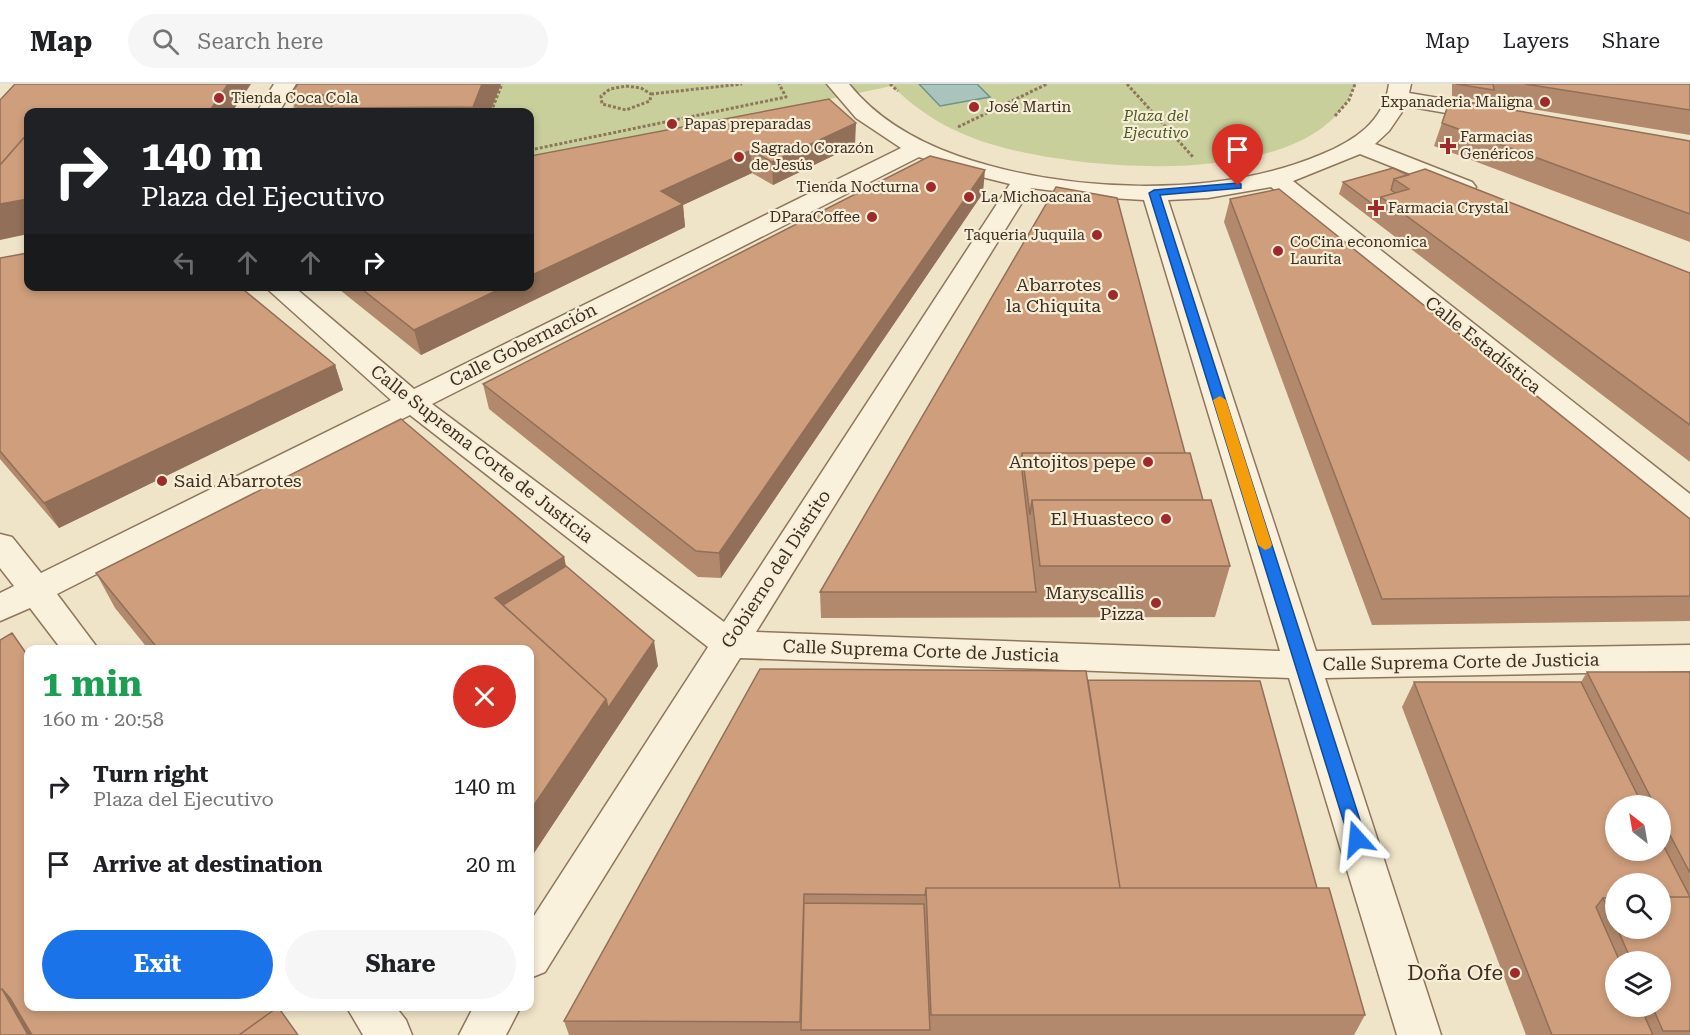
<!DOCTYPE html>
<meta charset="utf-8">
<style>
:root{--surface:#fff;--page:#f6f6f6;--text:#202124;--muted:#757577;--line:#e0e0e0;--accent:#1a73e8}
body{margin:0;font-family:"Roboto Serif",serif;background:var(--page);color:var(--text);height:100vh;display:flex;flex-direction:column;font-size:22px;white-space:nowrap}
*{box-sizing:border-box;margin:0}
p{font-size:20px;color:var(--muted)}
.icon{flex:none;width:33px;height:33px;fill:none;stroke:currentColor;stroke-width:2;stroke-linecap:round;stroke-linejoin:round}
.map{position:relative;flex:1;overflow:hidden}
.details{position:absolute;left:24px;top:561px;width:510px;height:366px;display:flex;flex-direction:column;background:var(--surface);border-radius:12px;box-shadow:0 3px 9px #0003}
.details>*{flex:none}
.top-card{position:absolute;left:24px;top:24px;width:510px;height:183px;border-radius:12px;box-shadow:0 3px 9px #0003;background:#202124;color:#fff;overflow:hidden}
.needle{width:39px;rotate:329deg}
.buttons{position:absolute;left:1605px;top:711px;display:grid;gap:12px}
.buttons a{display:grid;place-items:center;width:66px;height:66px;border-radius:50%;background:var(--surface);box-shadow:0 3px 9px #0003;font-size:30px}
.pin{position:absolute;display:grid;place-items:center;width:51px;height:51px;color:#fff;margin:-62px -26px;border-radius:50% 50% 50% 0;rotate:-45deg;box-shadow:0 0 6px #0007}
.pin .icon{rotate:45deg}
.me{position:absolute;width:66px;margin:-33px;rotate:342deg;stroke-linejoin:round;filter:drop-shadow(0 0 4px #0008)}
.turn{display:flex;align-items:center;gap:21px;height:126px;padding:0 18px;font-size:27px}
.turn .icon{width:78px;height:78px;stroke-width:2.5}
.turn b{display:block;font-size:42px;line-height:51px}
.lanes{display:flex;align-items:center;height:57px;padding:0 18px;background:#0003;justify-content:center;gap:30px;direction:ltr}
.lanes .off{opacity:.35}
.round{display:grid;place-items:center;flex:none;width:63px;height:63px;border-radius:32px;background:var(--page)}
.head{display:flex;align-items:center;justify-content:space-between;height:102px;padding:0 18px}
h1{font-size:36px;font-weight:700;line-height:45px;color:#1e9e55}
.button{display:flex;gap:12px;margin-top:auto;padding:12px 18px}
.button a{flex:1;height:69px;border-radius:36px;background:var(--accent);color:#fff;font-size:24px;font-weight:700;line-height:69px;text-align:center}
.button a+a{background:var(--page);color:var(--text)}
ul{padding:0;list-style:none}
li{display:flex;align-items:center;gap:18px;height:78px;padding:0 18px}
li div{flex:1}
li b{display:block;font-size:22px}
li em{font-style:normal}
header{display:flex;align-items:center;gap:36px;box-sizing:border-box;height:84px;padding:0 30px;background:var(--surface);border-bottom:2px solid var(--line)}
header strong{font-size:28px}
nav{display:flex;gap:33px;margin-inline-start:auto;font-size:21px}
.search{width:420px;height:54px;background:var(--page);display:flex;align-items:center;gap:15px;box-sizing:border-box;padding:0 21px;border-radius:33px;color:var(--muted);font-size:22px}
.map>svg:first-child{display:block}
</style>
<header>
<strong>Map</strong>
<div class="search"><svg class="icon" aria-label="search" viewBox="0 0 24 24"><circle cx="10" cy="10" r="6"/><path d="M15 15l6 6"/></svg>Search here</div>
<nav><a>Map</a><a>Layers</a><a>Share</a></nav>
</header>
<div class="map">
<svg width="1690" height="951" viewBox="0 0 1690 951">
<rect width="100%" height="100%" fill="#f0e4c8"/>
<path fill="#c9cf9b" d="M 309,0 L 1355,0 C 1319,109 1079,87 994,61 C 953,49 922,31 892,2 L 530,77 L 530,28 L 289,28 Z"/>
<path fill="#a9c4bc" stroke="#6f938a" stroke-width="1.5" d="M 919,0 L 977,0 L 990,13 L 940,22 Z"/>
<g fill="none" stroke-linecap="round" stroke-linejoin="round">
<defs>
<path id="minor" d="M 274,0 L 296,0 L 279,28 L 257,28 Z
M 827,0 L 849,0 C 877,35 916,57 958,72 C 1065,109 1215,115 1320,71 C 1354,57 1384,38 1389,0 L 1411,0 L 1409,9 L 1492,23 L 1500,25 L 1503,30 L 1500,35 L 1492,37 L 1406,22 L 1389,47 L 1375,60 L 1472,98 L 1476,103 L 1472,108 L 1456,108 L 1360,70 L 1293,97 L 1690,410 L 1690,437 L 1679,434 L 1271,103 L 1208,114 L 1168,116 L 1316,567 L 1690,561 L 1690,587 L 1325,594 L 1441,951 L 1397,951 L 1289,594 L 740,574 L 545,888 L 530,894 L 530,838 L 708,563 L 410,331 L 57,510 L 99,566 L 62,566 L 30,524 L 0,537 L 0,509 L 14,502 L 0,484 L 0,450 L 12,453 L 41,489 L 391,316 L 264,202 L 293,202 L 414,305 L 901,64 L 856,34 ZM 919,73 L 962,88 L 1010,100 L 724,538 L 432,320 ZM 1031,104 L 1110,114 L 1144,116 L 1280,567 L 756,548 Z
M 346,922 L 395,922 L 406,936 L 412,951 L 363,951 Z
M 474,922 L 521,922 L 506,951 L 459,951 Z"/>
</defs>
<use href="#minor" stroke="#8d765c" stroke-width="3"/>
<path stroke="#8d765c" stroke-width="3" stroke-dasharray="3 2" stroke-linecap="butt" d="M 890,0 L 898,7
M 1127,0 L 1193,73
M 626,2 L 641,4 L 651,10 L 650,17 L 626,26 L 602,20 L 601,12 L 610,5 Z
M 651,10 L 742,0
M 491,28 L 502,0
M 1335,32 L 1349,16 L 1355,0
M 958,43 L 1047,0
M 530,66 L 786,13 L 779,0"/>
<use href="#minor" fill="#faf1dc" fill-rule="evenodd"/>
</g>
<path fill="#b2896c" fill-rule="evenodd" d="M 298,0 L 501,0 L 490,28 L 296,28 L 290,11 Z
M 1452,0 L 1690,0 L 1690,51 L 1452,12 Z
M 1450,15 L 1690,57 L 1690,158 L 1434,62 Z
M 855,61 L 773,101 L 752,89 L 683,121 L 685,143 L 421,271 L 335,202 L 530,202 L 530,72 Z
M 1408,91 L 1690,189 L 1690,378 L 1339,110 L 1343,98 Z
M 983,109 L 721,494 L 698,493 L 489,325 L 483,300 Z
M 1117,114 L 1185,369 L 1203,416 L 1230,482 L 1215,533 L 821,534 L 820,508 Z
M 1230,115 L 1690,435 L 1690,537 L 1372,541 L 1224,138 Z
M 0,174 L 335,281 L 343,306 L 59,444 L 0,375 Z
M 564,473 L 566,482 L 658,582 L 530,775 L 530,566 L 149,566 L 115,524 L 96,489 Z
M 1587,588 L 1690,588 L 1690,951 L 1526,951 L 1402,623 L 1414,598 L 1581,598 ZM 1616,722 L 1660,722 L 1660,766 ZM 1616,800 L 1660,844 L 1616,844 ZM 1616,878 L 1660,878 L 1660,922 L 1616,922 Z
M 1088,596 L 1317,804 L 1365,931 L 1354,951 L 569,951 L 564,937 Z"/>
<path fill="#916f58" d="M 228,0 L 251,0 L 232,28 L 209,28 Z
M 482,0 L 501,0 L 490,28 L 474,28 L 473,23 Z
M 856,39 L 855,61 L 773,101 L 772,78 Z
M 751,66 L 752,89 L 683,121 L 685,143 L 421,271 L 414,246 L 506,202 L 530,202 L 530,192 L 661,107 Z
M 985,86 L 983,109 L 721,494 L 719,469 Z
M 0,95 L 28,115 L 28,150 L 0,156 Z
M 335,281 L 343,306 L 59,444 L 44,419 Z
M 564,473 L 571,508 L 517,541 L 495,514 Z
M 654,557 L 658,582 L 530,775 L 530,727 L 606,615 Z
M 0,897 L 40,951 L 28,951 L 0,915 Z"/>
<path fill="#cf9f7d" stroke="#916f58" stroke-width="1.5" d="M 15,0 L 228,0 L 209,28 L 28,28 L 28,49 L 0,81 L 0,16 Z
M 298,0 L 482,0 L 473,23 L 331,24 L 338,11 L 290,11 Z
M 1456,0 L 1493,0 L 1494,6 Z
M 1525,0 L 1690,0 L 1690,26 Z
M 829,15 L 856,39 L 772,78 L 751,66 L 661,107 L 683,120 L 530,192 L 530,72 Z
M 1450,15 L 1690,57 L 1690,130 L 1442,39 Z
M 28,49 L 28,115 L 0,120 L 0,81 Z
M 930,72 L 985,86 L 719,469 L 696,467 L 483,300 Z
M 1393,84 L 1408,91 L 1394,95 L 1391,106 L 1395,109 L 1381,113 L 1378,124 L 1343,98 Z
M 1425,85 L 1690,189 L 1690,341 L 1381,113 L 1409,105 L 1394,95 Z
M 1056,103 L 1117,114 L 1185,369 L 1022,369 L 1021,378 L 1036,508 L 820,508 Z
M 1279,105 L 1690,435 L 1690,512 L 1382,515 L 1230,115 Z
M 28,169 L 28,202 L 239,202 L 335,281 L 44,419 L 0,367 L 0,174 Z
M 358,202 L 506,202 L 414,246 Z
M 401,335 L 564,473 L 495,514 L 606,615 L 530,727 L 530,566 L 159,566 L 96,489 Z
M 1022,369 L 1190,369 L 1203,416 L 1032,416 L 1030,431 Z
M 1032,416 L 1211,416 L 1230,482 L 1040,482 Z
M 566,482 L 654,557 L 608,624 L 606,615 L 503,521 Z
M 12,549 L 28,572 L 28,922 L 277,922 L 278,923 L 239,951 L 32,951 L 10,914 L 2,905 L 0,906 L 0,556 Z
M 760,585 L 1086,587 L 1120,804 L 926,804 L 925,811 L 804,810 L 800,938 L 564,937 Z
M 1587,588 L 1690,588 L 1690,789 L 1660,732 L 1660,722 L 1655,722 Z
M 1088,596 L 1260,597 L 1317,804 L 1120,804 Z
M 1414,598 L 1581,598 L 1643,722 L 1616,722 L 1616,766 L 1660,766 L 1660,755 L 1690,813 L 1660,813 L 1660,800 L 1616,800 L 1616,814 L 1603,814 L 1596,823 L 1620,878 L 1616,878 L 1616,922 L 1640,922 L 1653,951 L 1552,951 Z
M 926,804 L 1329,804 L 1365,931 L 931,931 Z
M 1660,813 L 1690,813 L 1690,947 L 1663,947 L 1652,922 L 1660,922 L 1660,878 L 1632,878 L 1617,844 L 1660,844 Z
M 1603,814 L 1616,814 L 1616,842 Z
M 804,819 L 924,820 L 930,946 L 801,946 Z
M 2,905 L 28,951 L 0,951 L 0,906 Z
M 278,923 L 298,951 L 239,951 Z"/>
<path fill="#1a73e8" stroke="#114b97" stroke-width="1.5" d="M 1238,99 L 1241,100 L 1241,104 L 1160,111 L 1366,755 L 1363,760 L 1352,760 L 1349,755 L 1149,109 L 1154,106 Z"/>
<path fill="#f59e0b" d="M 1220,312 L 1226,316 L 1272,461 L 1270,464 L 1265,466 L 1258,461 L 1213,316 Z"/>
<g fill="#9e2a2b" stroke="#f7eed8" stroke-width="2">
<circle cx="219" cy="14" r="6"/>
<circle cx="1545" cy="18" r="6"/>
<circle cx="974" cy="23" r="6"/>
<circle cx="672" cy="40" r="6"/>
<path d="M1445 53h6v6h6v6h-6v6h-6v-6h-6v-6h6z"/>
<circle cx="739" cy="73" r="6"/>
<circle cx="931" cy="103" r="6"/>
<circle cx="969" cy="113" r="6"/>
<path d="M1373 115h6v6h6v6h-6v6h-6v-6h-6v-6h6z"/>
<circle cx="872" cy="133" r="6"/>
<circle cx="1097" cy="151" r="6"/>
<circle cx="1278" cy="167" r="6"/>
<circle cx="1113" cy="211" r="6"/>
<circle cx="1148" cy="378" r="6"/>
<circle cx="162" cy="397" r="6"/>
<circle cx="1166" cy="435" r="6"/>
<circle cx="1156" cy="519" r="6"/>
<circle cx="1515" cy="889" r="6"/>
</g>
<g text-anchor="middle" stroke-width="4.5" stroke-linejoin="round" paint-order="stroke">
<g font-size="15" fill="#3d2e20" stroke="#f7eed8" text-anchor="start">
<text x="231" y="19">Tienda Coca Cola</text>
<text x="1533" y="23" text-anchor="end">Expanaderia Maligna</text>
<text x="986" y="28">José Martin</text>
<text x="684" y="45">Papas preparadas</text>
<text x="1460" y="58">Farmacias<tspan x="1460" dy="17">Genéricos</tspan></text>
<text x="751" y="69">Sagrado Corazón<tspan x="751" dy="17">de Jesús</tspan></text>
<text x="919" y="108" text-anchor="end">Tienda Nocturna</text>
<text x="981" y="118">La Michoacana</text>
<text x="1388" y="129">Farmacia Crystal</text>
<text x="860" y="138" text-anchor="end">DParaCoffee</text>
<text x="1085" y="156" text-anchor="end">Taqueria Juquila</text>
<text x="1290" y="163">CoCina economica<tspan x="1290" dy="17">Laurita</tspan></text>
</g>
<g font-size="15" font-style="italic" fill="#4d5a26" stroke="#f7eed8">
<text x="1156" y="37">Plaza del<tspan x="1156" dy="17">Ejecutivo</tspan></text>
</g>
<g font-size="18" fill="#3d2e20" stroke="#f7eed8" text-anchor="end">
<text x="1101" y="207">Abarrotes<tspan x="1101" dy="21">la Chiquita</tspan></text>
<text x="1136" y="384">Antojitos pepe</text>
<text x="174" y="403" text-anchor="start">Said Abarrotes</text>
<text x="1154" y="441">El Huasteco</text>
<text x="1144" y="515">Maryscallis<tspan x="1144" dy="21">Pizza</tspan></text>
</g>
<g font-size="18" fill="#3d2e20" stroke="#f7eed8">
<text transform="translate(523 261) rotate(-27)" y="6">Calle Gobernación</text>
<text transform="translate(1483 261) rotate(39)" y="6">Calle Estadística</text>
<text transform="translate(482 370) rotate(38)" y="6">Calle Suprema Corte de Justicia</text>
<text transform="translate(776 485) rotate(-57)" y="6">Gobierno del Distrito</text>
<text transform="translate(921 567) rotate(2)" y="6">Calle Suprema Corte de Justicia</text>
<text transform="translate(1461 578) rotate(-1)" y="6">Calle Suprema Corte de Justicia</text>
</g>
<g font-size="21" fill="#3d2e20" stroke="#f7eed8" text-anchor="end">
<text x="1503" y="896">Doña Ofe</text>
</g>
</g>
</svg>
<div class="buttons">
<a><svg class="needle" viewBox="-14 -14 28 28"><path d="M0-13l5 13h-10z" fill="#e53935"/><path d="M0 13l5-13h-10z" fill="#757577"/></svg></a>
<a><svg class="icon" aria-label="search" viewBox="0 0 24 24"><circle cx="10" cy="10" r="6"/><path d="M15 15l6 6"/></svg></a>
<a><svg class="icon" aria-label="layers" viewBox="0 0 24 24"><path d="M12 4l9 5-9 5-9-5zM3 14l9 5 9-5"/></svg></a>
</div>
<div class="pin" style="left:1238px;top:102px;background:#d93025"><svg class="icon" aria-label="arrive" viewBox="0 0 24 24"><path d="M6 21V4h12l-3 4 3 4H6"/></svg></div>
<svg class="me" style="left:1357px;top:755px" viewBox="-20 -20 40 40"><path d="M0-17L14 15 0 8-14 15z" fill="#1a73e8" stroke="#fff" stroke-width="4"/></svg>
<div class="top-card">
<div class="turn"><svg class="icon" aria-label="right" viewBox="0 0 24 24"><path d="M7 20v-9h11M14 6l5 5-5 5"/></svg><div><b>140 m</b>Plaza del Ejecutivo</div></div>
<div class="lanes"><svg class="icon off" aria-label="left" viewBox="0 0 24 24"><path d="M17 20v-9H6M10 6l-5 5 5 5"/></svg><svg class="icon off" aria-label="ahead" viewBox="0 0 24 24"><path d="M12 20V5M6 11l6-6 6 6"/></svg><svg class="icon off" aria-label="ahead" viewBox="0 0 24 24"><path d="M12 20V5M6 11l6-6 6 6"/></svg><svg class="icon" aria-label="right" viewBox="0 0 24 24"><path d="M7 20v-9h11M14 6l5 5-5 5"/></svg></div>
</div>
<section class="details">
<div class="head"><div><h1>1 min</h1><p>160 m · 20:58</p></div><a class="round" style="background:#d93025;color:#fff"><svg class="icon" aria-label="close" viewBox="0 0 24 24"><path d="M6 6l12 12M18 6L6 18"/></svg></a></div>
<ul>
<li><svg class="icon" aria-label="right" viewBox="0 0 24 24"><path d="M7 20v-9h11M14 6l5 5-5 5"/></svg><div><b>Turn right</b><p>Plaza del Ejecutivo</p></div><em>140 m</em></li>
<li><svg class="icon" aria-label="arrive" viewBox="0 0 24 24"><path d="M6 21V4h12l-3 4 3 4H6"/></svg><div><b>Arrive at destination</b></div><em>20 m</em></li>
</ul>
<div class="button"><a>Exit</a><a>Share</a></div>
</section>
</div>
